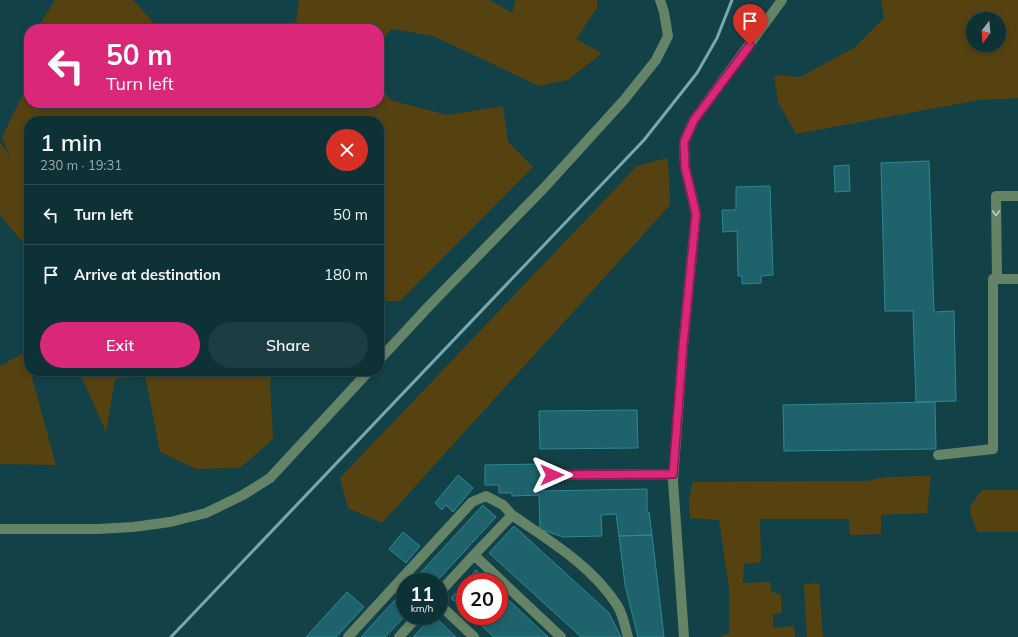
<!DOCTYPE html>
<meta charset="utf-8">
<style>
:root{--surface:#0e3135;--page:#1c3d41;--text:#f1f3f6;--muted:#9ba9ad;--line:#2e4c50;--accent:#db2777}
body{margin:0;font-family:Mulish,sans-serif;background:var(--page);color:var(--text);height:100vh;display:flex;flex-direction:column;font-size:15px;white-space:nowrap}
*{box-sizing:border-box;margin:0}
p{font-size:13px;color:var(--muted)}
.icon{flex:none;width:22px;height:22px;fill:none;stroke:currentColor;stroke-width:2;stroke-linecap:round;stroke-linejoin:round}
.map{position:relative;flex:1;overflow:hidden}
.panel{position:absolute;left:24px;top:116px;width:360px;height:260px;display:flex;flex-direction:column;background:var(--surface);border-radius:16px;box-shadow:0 2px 6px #0003,0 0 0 1px var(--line)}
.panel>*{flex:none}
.guide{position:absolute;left:24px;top:24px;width:360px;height:84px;border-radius:16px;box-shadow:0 2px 6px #0003,0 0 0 1px var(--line);background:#db2777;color:#fff;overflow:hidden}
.needle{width:26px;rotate:196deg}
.controls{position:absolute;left:966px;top:12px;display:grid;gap:8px}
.controls a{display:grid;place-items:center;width:40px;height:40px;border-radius:50%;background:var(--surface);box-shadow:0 2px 6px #0003,0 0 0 1px var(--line);font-size:20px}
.speed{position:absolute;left:396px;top:573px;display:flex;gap:8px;font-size:20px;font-weight:700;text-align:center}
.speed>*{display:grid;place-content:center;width:52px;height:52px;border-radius:50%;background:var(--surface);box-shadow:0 2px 6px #0003,0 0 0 1px var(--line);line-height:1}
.speed small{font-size:10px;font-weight:400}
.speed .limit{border:6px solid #d22;background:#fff;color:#111}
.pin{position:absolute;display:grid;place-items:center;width:34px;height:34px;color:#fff;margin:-41px -17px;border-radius:50% 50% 50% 0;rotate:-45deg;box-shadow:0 0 4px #0007}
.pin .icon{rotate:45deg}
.me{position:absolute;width:44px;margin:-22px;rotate:90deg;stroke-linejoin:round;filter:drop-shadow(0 0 3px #0008)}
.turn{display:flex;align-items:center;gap:14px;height:84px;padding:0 16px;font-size:18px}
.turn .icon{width:52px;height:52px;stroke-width:2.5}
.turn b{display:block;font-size:28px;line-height:34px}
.round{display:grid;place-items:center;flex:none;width:42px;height:42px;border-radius:21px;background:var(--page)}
.head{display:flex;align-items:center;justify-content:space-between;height:68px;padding:0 16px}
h1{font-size:24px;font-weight:600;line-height:30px}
.button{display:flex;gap:8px;margin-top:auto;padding:8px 16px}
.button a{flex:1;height:46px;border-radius:24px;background:var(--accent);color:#fff;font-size:16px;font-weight:600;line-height:46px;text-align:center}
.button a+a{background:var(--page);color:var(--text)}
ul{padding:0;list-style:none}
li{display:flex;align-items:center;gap:12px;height:60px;padding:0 16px;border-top:1px solid var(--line)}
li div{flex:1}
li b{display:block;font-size:15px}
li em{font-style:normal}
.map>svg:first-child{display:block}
</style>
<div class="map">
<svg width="1018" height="637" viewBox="0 0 1018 637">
<rect width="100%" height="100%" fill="#124147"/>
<path fill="#564210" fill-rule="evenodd" d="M 55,0 L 133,0 L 154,23 L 152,29 L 37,29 Z
M 299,0 L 489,0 L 512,13 L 516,0 L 597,0 L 597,8 L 576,39 L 602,53 L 568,80 L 539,86 L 433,36 L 392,29 L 379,43 L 379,29 L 255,29 L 296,22 Z
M 881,0 L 1018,0 L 1018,98 L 979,100 L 796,134 L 778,102 L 774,75 L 800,77 L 854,48 L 884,18 ZM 973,19 L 999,19 L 999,45 L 973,45 Z
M 379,79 L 390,100 L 447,115 L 503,106 L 508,142 L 533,167 L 400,301 L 379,301 L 379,121 L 29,121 L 29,250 L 0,215 L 0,142 L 11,159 L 2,137 L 29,82 L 29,103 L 379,103 Z
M 668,158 L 670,205 L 382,523 L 348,508 L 340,478 L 637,166 Z
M 25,352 L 56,465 L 0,464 L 0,366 Z
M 75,371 L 273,371 L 270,383 L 273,439 L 240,468 L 196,469 L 160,452 L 145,376 L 115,379 L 106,432 L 83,380 Z
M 931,476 L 927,513 L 881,515 L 881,534 L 850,535 L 849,519 L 760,519 L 761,562 L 744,564 L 743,583 L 770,582 L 771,592 L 781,594 L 782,613 L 773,614 L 773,628 L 794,626 L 795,637 L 720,637 L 729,633 L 729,588 L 719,520 L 690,518 L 689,499 L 693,482 L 866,481 L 886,477 Z
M 983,490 L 1018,490 L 1018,532 L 978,532 C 968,510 966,508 983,490 Z
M 819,583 L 823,637 L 807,637 L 804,584 Z"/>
<path fill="#1e636b" stroke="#2e8893" d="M 929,161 L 934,312 L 954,311 L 956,401 L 916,402 L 913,311 L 885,311 L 881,163 Z
M 849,165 L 850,191 L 835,192 L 834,166 Z
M 770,186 L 773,275 L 761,276 L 761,283 L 742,284 L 742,276 L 738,276 L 737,231 L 723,232 L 722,210 L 736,210 L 736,187 Z
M 935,402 L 936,449 L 784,451 L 783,405 Z
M 637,410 L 638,448 L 540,449 L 539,411 Z
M 540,464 L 541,491 L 647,489 L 647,512 L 649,512 L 652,535 L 619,536 L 616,514 L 601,515 L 602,536 L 563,537 L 540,529 L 539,495 L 512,496 L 512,493 L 499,493 L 499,485 L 485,485 L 485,465 Z
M 458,475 L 473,488 L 453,512 L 446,505 L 442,510 L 435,503 Z
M 483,505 L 496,517 L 436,582 L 412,582 Z
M 514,526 L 609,613 L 621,637 L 581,637 L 489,553 Z
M 403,532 L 420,546 L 406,563 L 389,549 Z
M 652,535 L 664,637 L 638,637 L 625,585 L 619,536 Z
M 476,570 L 489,582 L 466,582 Z
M 465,583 L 465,610 L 451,598 Z
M 405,589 L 405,616 L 385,637 L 361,637 Z
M 499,591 L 548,637 L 494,637 L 471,616 L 499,616 Z
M 347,592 L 364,607 L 336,637 L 306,637 Z
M 433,616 L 434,616 L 456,637 L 413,637 Z"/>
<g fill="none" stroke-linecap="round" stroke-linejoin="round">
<path stroke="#658366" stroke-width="10" d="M 997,279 L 996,196 L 1018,196
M 379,360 L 429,306 L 544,188 L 624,100 L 656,60 L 668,36 L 664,12 L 660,0
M 938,455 L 993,449 L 993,279 L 1018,279
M 552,475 L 673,474
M 0,529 L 98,529 L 133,527 L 170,522 L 206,513 L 243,495 L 270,478 L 369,371
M 474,555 L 512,515 C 550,541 592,566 617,605 C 623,614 625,627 628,637
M 439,593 L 474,555 L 561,637
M 439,604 L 474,637
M 348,637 L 472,502 L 486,496 L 503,505 L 512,515
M 399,637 L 418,616
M 684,637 L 673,481 L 683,346 L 696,214 L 685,167 L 684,142 L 694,120 L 782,0"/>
<path stroke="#7ba6ab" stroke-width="3" d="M 171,637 L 644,140 L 697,73 L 717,38 L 732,0"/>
</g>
<defs><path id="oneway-chevron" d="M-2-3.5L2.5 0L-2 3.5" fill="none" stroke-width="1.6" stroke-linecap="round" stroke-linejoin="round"/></defs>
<use stroke="#aed4d2" href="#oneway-chevron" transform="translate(996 213) rotate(89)"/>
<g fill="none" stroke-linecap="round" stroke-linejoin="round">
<defs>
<path id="route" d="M 552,475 L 673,474 L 683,346 L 696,214 L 685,167 L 684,142 L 694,120 L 750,45"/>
</defs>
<use href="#route" stroke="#8e194d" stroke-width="10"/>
<use href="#route" stroke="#db2777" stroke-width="7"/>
</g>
</svg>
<div class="controls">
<a><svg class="needle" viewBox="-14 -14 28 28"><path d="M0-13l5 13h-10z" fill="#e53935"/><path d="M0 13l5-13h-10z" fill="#9ba9ad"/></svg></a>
</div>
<div class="speed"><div>11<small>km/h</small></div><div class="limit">20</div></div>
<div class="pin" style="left:750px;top:45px;background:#d93025"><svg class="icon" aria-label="arrive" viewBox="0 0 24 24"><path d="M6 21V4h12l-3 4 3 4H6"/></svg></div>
<svg class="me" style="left:552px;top:475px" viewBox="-20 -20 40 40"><path d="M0-17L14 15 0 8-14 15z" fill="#db2777" stroke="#fff" stroke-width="4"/></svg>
<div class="guide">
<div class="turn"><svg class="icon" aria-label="left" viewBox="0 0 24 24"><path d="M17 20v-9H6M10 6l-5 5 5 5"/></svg><div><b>50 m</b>Turn left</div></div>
</div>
<section class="panel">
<div class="head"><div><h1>1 min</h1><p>230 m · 19:31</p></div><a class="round" style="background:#d93025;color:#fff"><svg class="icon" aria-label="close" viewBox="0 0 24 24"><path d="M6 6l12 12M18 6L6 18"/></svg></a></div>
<ul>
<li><svg class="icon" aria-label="left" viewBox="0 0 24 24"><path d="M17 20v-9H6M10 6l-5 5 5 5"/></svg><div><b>Turn left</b></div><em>50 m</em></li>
<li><svg class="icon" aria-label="arrive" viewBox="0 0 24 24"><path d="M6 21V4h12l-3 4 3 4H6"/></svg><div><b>Arrive at destination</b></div><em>180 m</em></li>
</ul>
<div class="button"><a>Exit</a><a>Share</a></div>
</section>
</div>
